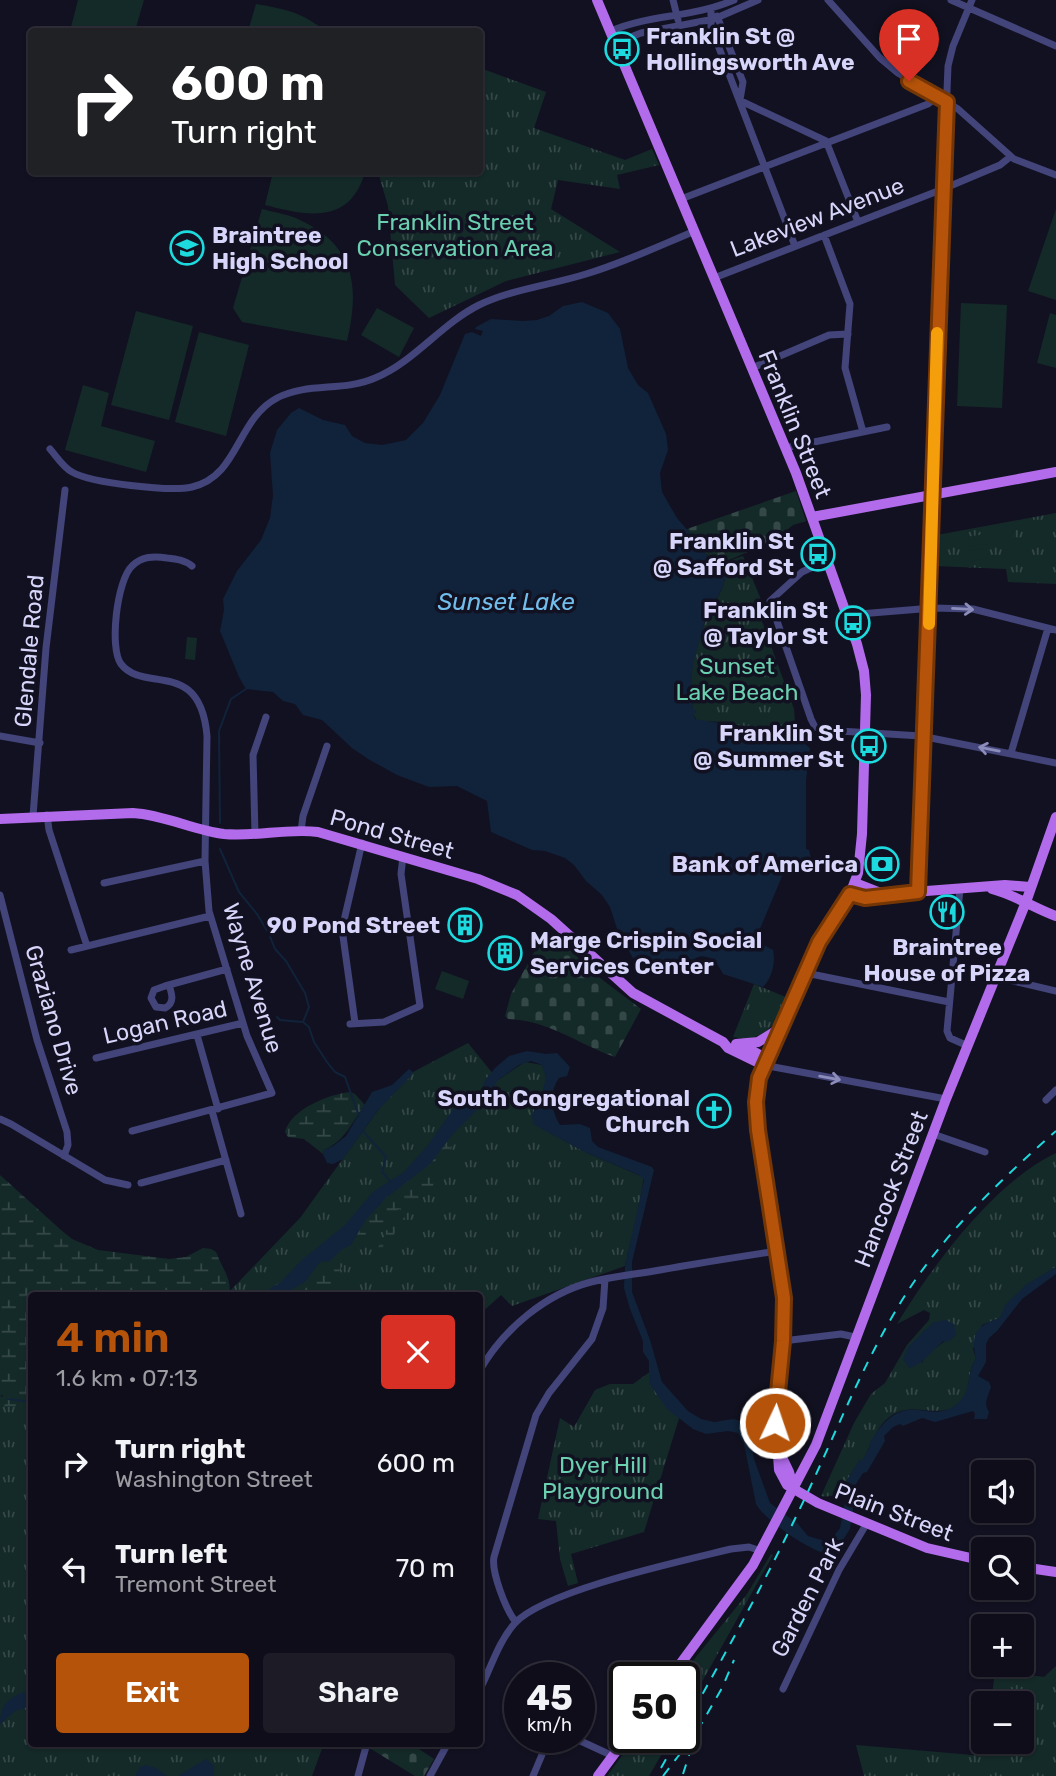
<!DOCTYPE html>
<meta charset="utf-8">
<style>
:root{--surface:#0e0d19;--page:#1c1b26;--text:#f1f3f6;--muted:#9b9ca2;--line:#2e2d38;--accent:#b45309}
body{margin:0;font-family:Rubik,sans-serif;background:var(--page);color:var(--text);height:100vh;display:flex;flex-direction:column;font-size:26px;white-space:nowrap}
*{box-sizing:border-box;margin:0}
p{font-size:23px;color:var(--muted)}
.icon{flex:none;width:38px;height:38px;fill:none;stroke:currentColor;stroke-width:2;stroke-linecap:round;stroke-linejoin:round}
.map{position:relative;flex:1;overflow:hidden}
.details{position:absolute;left:28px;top:1292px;width:455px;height:455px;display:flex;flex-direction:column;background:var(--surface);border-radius:7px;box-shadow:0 2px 5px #0004,0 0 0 2px var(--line)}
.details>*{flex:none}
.guide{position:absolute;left:28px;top:28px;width:455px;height:147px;border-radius:7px;box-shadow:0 2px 5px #0004,0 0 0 2px var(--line);background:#202124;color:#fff;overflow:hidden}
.fabs{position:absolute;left:971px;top:1460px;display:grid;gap:14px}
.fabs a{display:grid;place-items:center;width:63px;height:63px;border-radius:7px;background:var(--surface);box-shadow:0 2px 5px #0004,0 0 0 2px var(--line);font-size:35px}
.speed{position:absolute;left:504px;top:1662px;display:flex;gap:14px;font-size:35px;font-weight:700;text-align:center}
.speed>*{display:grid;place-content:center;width:91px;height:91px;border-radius:50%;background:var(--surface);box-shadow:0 2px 5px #0004,0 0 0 2px var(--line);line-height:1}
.speed small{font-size:18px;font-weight:400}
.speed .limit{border:4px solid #111;border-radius:10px;background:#fff;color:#111}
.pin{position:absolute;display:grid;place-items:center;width:60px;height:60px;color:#fff;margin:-72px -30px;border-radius:50% 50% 50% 0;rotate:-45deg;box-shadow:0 0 7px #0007}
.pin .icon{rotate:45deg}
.me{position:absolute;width:77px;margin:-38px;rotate:3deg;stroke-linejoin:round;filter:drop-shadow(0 0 5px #0008)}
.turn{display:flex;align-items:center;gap:24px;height:147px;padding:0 28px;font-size:32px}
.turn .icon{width:91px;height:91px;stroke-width:2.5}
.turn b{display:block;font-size:49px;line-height:60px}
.round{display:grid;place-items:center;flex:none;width:74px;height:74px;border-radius:7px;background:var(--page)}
.overview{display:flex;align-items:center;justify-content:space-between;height:119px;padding:0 28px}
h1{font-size:42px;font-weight:600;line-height:52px;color:var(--accent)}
.primary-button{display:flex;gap:14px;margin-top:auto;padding:14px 28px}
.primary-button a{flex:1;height:80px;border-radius:7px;background:var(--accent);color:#fff;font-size:28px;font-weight:600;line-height:80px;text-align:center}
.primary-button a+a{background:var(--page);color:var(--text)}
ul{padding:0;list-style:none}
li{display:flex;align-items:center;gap:21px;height:105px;padding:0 28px}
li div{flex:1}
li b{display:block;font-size:26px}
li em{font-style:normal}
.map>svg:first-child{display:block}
</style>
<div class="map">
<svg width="1056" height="1776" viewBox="0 0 1056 1776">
<defs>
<pattern id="grass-tufts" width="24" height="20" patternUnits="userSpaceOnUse" patternTransform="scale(1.75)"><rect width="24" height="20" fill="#142a28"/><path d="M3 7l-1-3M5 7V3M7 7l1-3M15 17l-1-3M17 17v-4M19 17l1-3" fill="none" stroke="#354848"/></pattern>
<pattern id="wetland-marsh" width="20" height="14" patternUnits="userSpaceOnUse" patternTransform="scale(1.75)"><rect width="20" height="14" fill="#142a28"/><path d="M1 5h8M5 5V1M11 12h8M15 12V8" fill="none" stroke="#354848"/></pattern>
<pattern id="cemetery-stones" width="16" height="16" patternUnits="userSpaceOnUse" patternTransform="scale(1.75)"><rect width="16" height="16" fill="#142a28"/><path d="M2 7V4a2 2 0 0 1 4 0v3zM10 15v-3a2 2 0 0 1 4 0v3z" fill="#354848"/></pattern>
</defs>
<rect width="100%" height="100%" fill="#121121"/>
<path fill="url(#grass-tufts)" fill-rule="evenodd" d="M 480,68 L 546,92 L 534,128 L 625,160 L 652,149 L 659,165 L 617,175 L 620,189 L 558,180 L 551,209 L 620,252 L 506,281 L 429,318 L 395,285 L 388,206 L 378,172 L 480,172 Z
M 1056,513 L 1056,584 L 1008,582 L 1006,569 L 936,566 L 937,535 Z
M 743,556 L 764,607 L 759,613 L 794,709 L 796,738 L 724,722 L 697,721 L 693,713 C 691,698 690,678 693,663 C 697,647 702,629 708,614 C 715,598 732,583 722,563 Z
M 754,984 L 788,998 C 777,1023 764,1044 733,1037 Z
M 468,1043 L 498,1080 L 525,1062 L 542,1065 C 551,1079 543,1097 534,1110 L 541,1128 L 585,1152 L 643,1177 C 645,1184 628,1255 625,1266 L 512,1306 L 501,1295 L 480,1314 L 480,1295 L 141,1295 L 228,1293 L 300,1218 L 384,1102 L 413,1072 Z
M 1056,1153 L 1056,1267 L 1027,1285 L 1000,1318 L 982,1325 L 973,1349 L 976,1359 C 966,1372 972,1392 959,1404 C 937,1422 907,1395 883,1423 C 874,1434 869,1449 862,1462 L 860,1460 L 847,1480 L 847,1493 C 837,1492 830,1498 821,1496 L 854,1423 L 871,1394 L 885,1383 L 907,1345 L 929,1320 L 930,1313 L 924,1310 L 897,1324 C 932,1266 994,1182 1056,1153 ZM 925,1330 L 945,1341 L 926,1355 L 922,1363 L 916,1340 Z
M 651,1371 L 680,1415 L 644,1532 L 571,1554 L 578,1583 L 568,1586 L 560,1559 L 556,1521 L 538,1519 L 560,1418 L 574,1427 L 595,1390 L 610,1384 L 633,1384 Z
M 0,1396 L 31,1402 L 32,1743 L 324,1743 L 312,1776 L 0,1776 Z
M 771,1554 L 773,1555 L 684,1714 L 684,1678 L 679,1678 L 747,1594 Z
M 996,1664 L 1012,1664 L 1023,1674 L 1044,1677 L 1056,1666 L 1056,1776 L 864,1776 L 856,1745 L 984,1756 L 986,1741 L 1022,1741 L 1022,1703 L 991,1703 Z
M 635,1738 L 671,1738 L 649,1776 L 607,1776 Z"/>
<path fill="url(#wetland-marsh)" d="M 351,1092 L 355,1094 L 365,1105 C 351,1123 346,1140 324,1150 L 323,1154 L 304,1139 L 288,1137 L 285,1132 C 291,1109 329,1094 351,1092 Z
M 456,1130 L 455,1143 L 440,1166 L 432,1188 L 406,1214 L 383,1253 L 378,1254 L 376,1250 L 401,1213 L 400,1209 L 396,1211 L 376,1234 L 354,1249 L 337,1274 L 330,1293 L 324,1295 L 288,1295 L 290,1290 L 305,1282 L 321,1262 L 330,1261 L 341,1250 L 348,1248 L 365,1221 L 386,1198 L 430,1164 Z
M 0,1175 L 61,1230 L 72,1239 L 98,1250 L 169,1259 L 186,1257 L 203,1248 L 211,1249 L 216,1252 C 221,1266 233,1281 229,1295 L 32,1295 L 31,1407 L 3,1407 L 7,1402 L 2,1395 L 0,1396 Z"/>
<path fill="url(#cemetery-stones)" d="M 796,491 L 806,521 L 793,525 L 773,541 L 722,563 L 705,554 L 687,529 Z
M 547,929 L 600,978 L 641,1009 L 615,1057 C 578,1044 548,1020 508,1019 L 505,1016 L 511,994 Z
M 373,1743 L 410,1743 L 434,1759 L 424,1776 L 415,1776 L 371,1749 Z"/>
<path fill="#142a28" d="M 78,0 L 144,0 L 135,31 L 70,31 Z
M 256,4 C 285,9 302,12 325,31 L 248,31 Z
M 273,172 L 365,172 C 350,225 307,216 265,205 Z
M 262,209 C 273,212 287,214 298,219 C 355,245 360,286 347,341 L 242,322 L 233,308 Z
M 1056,209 L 1056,300 L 1028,291 Z
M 961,303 L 1007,305 L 1002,408 L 957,406 Z
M 377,308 L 414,328 L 399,357 L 361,335 Z
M 136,311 L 193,326 L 169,420 L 111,405 Z
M 1050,313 L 1056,315 L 1056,368 L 1037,363 Z
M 199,332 L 249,345 L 226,436 L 175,422 Z
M 83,385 L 109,393 L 101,426 L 155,441 L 146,472 L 65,450 Z
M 1002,528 L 1013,528 L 1015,549 L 1004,550 Z
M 987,534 L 988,544 L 966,547 L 965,537 Z
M 988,548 L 990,558 L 968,561 L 966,551 Z
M 187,637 L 197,638 L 195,660 L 185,659 Z
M 442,971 L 469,981 L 463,999 L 435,989 Z
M 604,1460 L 626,1461 L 625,1474 L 604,1473 Z"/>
<path fill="#10233a" d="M 582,302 L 608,313 L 620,329 L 628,368 L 638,385 L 648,393 L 666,434 L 668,450 L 660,473 L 662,492 L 677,518 L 696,540 L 701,550 L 709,557 L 722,563 C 732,581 716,598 708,613 C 704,622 695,656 693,666 C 690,680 692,696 693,710 L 696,710 L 696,713 L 694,714 L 695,719 L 785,734 L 800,740 L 810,748 L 806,781 L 806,849 L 809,850 L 811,858 L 807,868 L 799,874 L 789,867 L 783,874 L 757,936 L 758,942 L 773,950 C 776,962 772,978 763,987 L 723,974 L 715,960 C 693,950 694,961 687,976 L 670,969 L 644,965 L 633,958 L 619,935 L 610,907 L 602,895 L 586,881 L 574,865 L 565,858 L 545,851 L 532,850 L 491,832 L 487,801 L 457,786 L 429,787 L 397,775 L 368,759 L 352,748 L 322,720 L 303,715 L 295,704 L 283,701 L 273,692 L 246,689 L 239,677 L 220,631 L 224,610 L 223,599 L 237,571 L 261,540 L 270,518 L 273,495 L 270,453 L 277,430 L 291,413 L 299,408 L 323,420 L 345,425 L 352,436 L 365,443 L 382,445 L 406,440 L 423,423 L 440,395 L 465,334 L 472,332 L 481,336 L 483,331 L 475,329 L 476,327 L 491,319 L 523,321 L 537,320 L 549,316 L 563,306 Z
M 527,1051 L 546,1054 L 557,1053 L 570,1067 L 567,1076 L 559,1078 C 549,1092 551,1111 560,1125 L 580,1124 L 590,1128 L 592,1141 L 598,1147 L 652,1167 L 654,1170 L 632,1262 L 632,1292 L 650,1340 L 662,1382 L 688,1411 L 701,1419 L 714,1422 L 733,1419 L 742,1421 L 750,1433 L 754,1459 L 770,1503 L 798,1524 L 808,1536 L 825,1541 L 833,1537 L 840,1528 L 847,1493 L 847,1480 L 860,1459 L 862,1461 L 870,1446 L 869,1444 C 905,1382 928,1428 957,1404 C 972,1393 966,1372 976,1359 C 970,1334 977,1325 1000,1318 L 1005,1305 L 1027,1284 L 1056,1267 L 1056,1274 L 1022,1299 L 997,1331 L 989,1338 L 986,1344 L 986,1362 L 978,1376 L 989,1382 L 991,1387 C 988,1397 983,1403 989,1412 L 987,1419 L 974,1419 L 975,1414 L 973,1411 L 935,1422 L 922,1418 L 903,1426 L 900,1424 L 893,1427 L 884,1436 L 885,1441 L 867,1472 L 863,1473 L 856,1484 L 856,1492 L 850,1529 L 833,1555 C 815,1555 765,1521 756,1504 L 744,1444 L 738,1433 L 728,1431 L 706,1434 L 693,1429 L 667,1409 L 649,1383 L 649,1361 L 643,1352 L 643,1341 L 630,1309 L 624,1288 L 625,1266 L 644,1180 L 639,1175 L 585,1152 L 533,1124 L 532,1114 L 540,1101 L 546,1078 L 542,1065 L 531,1061 L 519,1065 L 498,1080 L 482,1105 L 452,1135 L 430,1164 L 386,1198 L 365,1221 L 351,1245 L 341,1250 L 330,1261 L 320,1262 L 305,1282 L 290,1290 L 288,1295 L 264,1295 L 272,1287 L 279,1284 L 302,1260 L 345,1225 L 373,1192 L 404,1172 L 428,1145 L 454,1108 L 481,1092 L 485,1080 L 495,1068 L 509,1056 Z
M 409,1069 L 413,1072 L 410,1077 L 378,1110 L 343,1159 L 333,1164 L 327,1163 L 323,1154 L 324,1150 L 333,1146 L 346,1136 L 372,1092 L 392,1085 Z
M 946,1320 L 954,1324 L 956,1335 L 948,1342 L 944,1341 C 933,1349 922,1366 909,1368 L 903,1359 L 908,1347 L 925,1330 L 934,1322 Z
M 31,1689 L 31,1706 L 15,1711 L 0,1724 C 0,1702 11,1697 31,1689 Z
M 206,1759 L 214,1766 L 213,1776 L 178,1776 Z
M 146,1765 L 156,1768 L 167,1776 L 135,1776 L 140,1767 Z"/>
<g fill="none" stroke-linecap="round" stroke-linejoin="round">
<path stroke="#10233a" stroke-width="2" d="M 220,823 L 219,731 L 231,699 L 246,689
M 220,849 L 239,892 L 257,914 L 269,934 L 275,949 L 286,961 L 305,993 L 309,1007 L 303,1022 L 309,1027 L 314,1042 L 327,1062 L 335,1072 L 345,1077 L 359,1116
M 277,1017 L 280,1020 L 302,1022
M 363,1131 L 386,1157 L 382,1172 L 391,1182
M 8,1399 L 32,1402"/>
<path stroke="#42447a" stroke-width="7" d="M 673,0 L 678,20
M 828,0 L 880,58 L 898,73 L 958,109 L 1014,159 L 1056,175
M 951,0 L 1056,46
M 711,9 L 711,27 L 795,246
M 717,16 L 743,82 L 740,100
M 611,31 C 650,14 692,18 734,0
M 615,43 L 641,33 L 714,19 L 758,0
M 741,101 L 826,141 L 858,222
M 681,199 L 928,104 L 937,97
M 824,235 L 850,304 L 845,368 L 863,432
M 714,278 L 943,189 L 1000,165 L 1010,157
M 752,368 L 829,335 L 848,334
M 785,448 L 887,427
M 50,449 C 57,457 63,467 72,472 C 91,483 170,492 192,487 C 239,476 236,420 277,398 C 308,382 343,392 375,378 C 414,362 441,324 479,305 C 513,289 551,285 586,274 C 623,263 659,246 695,231
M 827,560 L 802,572 L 770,601 L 811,719 L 815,727 L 823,730 L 921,736 L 1056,763
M 847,615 L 933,608 L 973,609 L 1056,630
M 0,736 L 40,743
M 1011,753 L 1048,628
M 47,815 L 49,830 L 87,946
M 33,816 L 46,648 L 65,490
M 301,831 L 303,816 L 327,746
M 255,834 L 253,755 L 266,717
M 104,883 L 205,861
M 960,889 L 947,1031 L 950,1038 L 968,1046
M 918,892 L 931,483 L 948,66 L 953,46 L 972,0
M 0,895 L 37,1040 L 67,1132 L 68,1145 L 64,1156
M 71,950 L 210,916
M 806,973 L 949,1002
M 996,977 L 1056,991
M 169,985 C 172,994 175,1003 165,1008 L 156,1007 L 151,998 L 154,990 L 165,986 L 227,969
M 355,1023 L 342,929 L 362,843
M 350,1024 L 384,1022 L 420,1006 L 401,874 L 403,856
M 197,1035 L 218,1109
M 96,1058 L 243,1023
M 763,1065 L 946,1099
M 1046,1100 L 1056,1090
M 212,1111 L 241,1214
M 0,1119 L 11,1124 L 105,1180 L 128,1185
M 132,1131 L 272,1093 L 247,1036 L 209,911 L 205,861 L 207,736 C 200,657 144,694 121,664 C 109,648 117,580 132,566 C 142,556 154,556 167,558 C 176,559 185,560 192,566
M 933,1134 L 985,1152
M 141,1183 L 226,1160
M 783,1341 L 841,1334 L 855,1337
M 480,1370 C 504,1329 545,1294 591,1282 C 614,1276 638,1274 660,1270 C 699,1263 738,1257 777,1251
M 516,1622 C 506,1611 491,1571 494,1557 L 536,1415 L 549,1393 L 592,1339 L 603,1308 L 605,1279
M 480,1689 C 491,1668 498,1642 515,1623 C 546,1590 682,1561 731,1549 L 749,1547 L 761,1551
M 783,1689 L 839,1570 L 867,1523
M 574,1738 L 613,1756
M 358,1776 L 367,1743
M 430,1776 L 448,1743
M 533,1776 L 549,1738"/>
<path stroke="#b16beb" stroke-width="10" d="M 597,0 L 796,473 L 857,644 L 864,671 L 866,695 L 862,834 L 858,873 L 850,894 L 817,947 L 789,1014 L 765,1060 L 757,1095 L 758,1137 L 784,1299 L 783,1341 L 775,1410 L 779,1470 L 787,1485 L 818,1503 L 927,1548 L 984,1561
M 812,517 L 1056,472
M 0,819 L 133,813 C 165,815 193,830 224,834 C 256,837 287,828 318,832 L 478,879 L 517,895 L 551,919 L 633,993 L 723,1042 L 728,1048 L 763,1065
M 855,883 L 883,894
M 992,889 C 1015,895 1034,908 1056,916
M 850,894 L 865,898 L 887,894 L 1005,885 L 1030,887
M 736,1044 L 758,1042 L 779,1029
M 741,1045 L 758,1054 L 763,1065
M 779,1451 L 789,1472 L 794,1489
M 1022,1567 L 1056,1572
M 670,1678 L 753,1565 L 816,1445 L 946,1099 L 1026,902 L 1056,817
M 598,1776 L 626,1738"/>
<path stroke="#1ddade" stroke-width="2" stroke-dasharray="10 9" stroke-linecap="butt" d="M 684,1727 C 727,1651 768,1576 805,1498 C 840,1424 871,1343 918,1276 C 957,1221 1005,1176 1056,1131
M 661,1768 L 678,1738
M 683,1774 L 691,1749
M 663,1776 L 696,1733 L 722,1688 L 734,1660"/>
</g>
<defs><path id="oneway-shaft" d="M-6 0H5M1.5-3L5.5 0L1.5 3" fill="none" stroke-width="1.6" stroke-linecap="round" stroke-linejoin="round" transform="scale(1.75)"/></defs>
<g stroke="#8c8dba">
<use href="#oneway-shaft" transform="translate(963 609) rotate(3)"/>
<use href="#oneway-shaft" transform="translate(989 749) rotate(-169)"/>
<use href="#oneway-shaft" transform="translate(830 1078) rotate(10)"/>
</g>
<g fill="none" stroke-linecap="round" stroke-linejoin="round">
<defs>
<path id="route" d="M 775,1423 L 783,1341 L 784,1298 L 758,1130 L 756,1102 L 759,1078 L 819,942 L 850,894 L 865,898 L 918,892 L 947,102 L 909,81"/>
</defs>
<use href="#route" stroke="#753606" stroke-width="18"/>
<use href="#route" stroke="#b45309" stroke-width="12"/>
<path stroke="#f59e0b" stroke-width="12" d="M 929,624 L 937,333"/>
</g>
<defs>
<symbol id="bus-ring" viewBox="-11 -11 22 22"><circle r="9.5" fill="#121121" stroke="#1ddade" stroke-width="1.5"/><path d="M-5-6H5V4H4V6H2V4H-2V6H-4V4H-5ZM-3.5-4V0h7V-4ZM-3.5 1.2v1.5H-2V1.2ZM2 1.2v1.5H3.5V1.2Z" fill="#1ddade"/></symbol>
<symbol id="school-ring" viewBox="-11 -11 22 22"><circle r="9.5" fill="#121121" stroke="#1ddade" stroke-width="1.5"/><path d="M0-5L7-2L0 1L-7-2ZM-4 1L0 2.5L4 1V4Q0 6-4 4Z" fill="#1ddade"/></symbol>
<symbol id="bank-ring" viewBox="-11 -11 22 22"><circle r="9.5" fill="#121121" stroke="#1ddade" stroke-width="1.5"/><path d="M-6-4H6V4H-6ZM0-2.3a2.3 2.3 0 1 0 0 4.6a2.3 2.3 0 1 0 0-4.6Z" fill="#1ddade"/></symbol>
<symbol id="restaurant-ring" viewBox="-11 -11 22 22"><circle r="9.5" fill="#121121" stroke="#1ddade" stroke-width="1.5"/><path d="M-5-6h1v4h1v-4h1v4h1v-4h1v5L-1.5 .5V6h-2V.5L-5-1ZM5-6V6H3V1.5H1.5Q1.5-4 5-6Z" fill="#1ddade"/></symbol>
<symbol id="building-ring" viewBox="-11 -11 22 22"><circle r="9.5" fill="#121121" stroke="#1ddade" stroke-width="1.5"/><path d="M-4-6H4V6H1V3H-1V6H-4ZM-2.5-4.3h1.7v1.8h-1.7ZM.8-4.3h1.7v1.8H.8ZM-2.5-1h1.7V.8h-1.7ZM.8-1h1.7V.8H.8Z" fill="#1ddade"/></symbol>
<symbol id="church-ring" viewBox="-11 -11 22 22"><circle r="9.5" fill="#121121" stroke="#1ddade" stroke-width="1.5"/><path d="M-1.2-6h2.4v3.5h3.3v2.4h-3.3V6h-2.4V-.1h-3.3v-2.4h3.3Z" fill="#1ddade"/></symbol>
</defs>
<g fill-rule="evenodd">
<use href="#bus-ring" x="603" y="30" width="38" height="38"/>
<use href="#school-ring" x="168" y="229" width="38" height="38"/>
<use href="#bus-ring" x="799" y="535" width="38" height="38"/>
<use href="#bus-ring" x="834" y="604" width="38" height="38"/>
<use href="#bus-ring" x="850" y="727" width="38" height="38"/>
<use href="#bank-ring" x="863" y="845" width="38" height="38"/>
<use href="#restaurant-ring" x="928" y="893" width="38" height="38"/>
<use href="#building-ring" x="446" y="906" width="38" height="38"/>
<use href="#building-ring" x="486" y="934" width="38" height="38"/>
<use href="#church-ring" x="695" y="1092" width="38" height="38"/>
</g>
<g text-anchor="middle" stroke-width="7" stroke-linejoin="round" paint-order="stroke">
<g font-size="23" font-weight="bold" fill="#d7d6fa" stroke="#121121" text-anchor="end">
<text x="646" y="44" text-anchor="start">Franklin St @<tspan x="646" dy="26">Hollingsworth Ave</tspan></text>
<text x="212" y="243" text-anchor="start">Braintree<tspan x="212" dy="26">High School</tspan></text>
<text x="794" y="549">Franklin St<tspan x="794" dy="26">@ Safford St</tspan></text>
<text x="828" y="618">Franklin St<tspan x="828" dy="26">@ Taylor St</tspan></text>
<text x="844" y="741">Franklin St<tspan x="844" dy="26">@ Summer St</tspan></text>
<text x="858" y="872">Bank of America</text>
<text x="440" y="933">90 Pond Street</text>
<text x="530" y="948" text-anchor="start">Marge Crispin Social<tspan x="530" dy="26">Services Center</tspan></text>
<text x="947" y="955" text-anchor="middle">Braintree<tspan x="947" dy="26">House of Pizza</tspan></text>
<text x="690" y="1106">South Congregational<tspan x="690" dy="26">Church</tspan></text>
</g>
<g font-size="23" fill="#d7d6fa" stroke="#121121">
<text transform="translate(817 217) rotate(-21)" y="8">Lakeview Avenue</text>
<text transform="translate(795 424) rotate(68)" y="8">Franklin Street</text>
<text transform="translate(29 651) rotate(-85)" y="8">Glendale Road</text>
<text transform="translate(392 834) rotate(16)" y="8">Pond Street</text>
<text transform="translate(253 978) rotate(73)" y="8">Wayne Avenue</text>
<text transform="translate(54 1020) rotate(74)" y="8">Graziano Drive</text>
<text transform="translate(165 1022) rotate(-13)" y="8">Logan Road</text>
<text transform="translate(891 1189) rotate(-69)" y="8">Hancock Street</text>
<text transform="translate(894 1512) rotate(21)" y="8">Plain Street</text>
<text transform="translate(807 1597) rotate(-63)" y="8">Garden Park</text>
</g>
<g font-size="23" fill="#6bd0af" stroke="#121121">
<text x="455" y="230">Franklin Street<tspan x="455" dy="26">Conservation Area</tspan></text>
<text x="737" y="674">Sunset<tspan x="737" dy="26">Lake Beach</tspan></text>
<text x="603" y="1473">Dyer Hill<tspan x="603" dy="26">Playground</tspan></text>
</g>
<g font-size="24" font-style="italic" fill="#71bdec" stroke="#121121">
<text x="506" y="610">Sunset Lake</text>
</g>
</g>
</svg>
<div class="fabs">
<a><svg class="icon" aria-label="sound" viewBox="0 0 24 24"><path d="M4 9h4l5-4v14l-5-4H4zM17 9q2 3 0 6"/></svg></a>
<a><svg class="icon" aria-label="search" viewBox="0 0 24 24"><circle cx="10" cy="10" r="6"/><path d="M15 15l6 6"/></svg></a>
<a>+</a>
<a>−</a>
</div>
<div class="speed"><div>45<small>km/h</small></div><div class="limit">50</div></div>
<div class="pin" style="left:909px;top:81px;background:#d93025"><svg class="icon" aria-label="arrive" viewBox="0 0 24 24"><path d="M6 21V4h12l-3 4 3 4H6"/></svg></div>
<svg class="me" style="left:775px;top:1423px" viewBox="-20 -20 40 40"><circle r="17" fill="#b45309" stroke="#fff" stroke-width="3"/><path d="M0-11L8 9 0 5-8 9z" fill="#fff"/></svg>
<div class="guide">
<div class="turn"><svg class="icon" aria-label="right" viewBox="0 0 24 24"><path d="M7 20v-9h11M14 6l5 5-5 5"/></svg><div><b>600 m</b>Turn right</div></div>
</div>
<section class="details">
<div class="overview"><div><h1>4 min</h1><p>1.6 km · 07:13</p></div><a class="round" style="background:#d93025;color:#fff"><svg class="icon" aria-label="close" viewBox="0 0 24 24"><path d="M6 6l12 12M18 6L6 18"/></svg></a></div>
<ul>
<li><svg class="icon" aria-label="right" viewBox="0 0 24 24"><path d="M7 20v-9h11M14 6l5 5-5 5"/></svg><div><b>Turn right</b><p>Washington Street</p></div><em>600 m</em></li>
<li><svg class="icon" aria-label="left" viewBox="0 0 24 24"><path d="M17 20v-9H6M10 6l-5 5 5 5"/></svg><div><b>Turn left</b><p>Tremont Street</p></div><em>70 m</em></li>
</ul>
<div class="primary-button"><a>Exit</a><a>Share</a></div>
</section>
</div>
